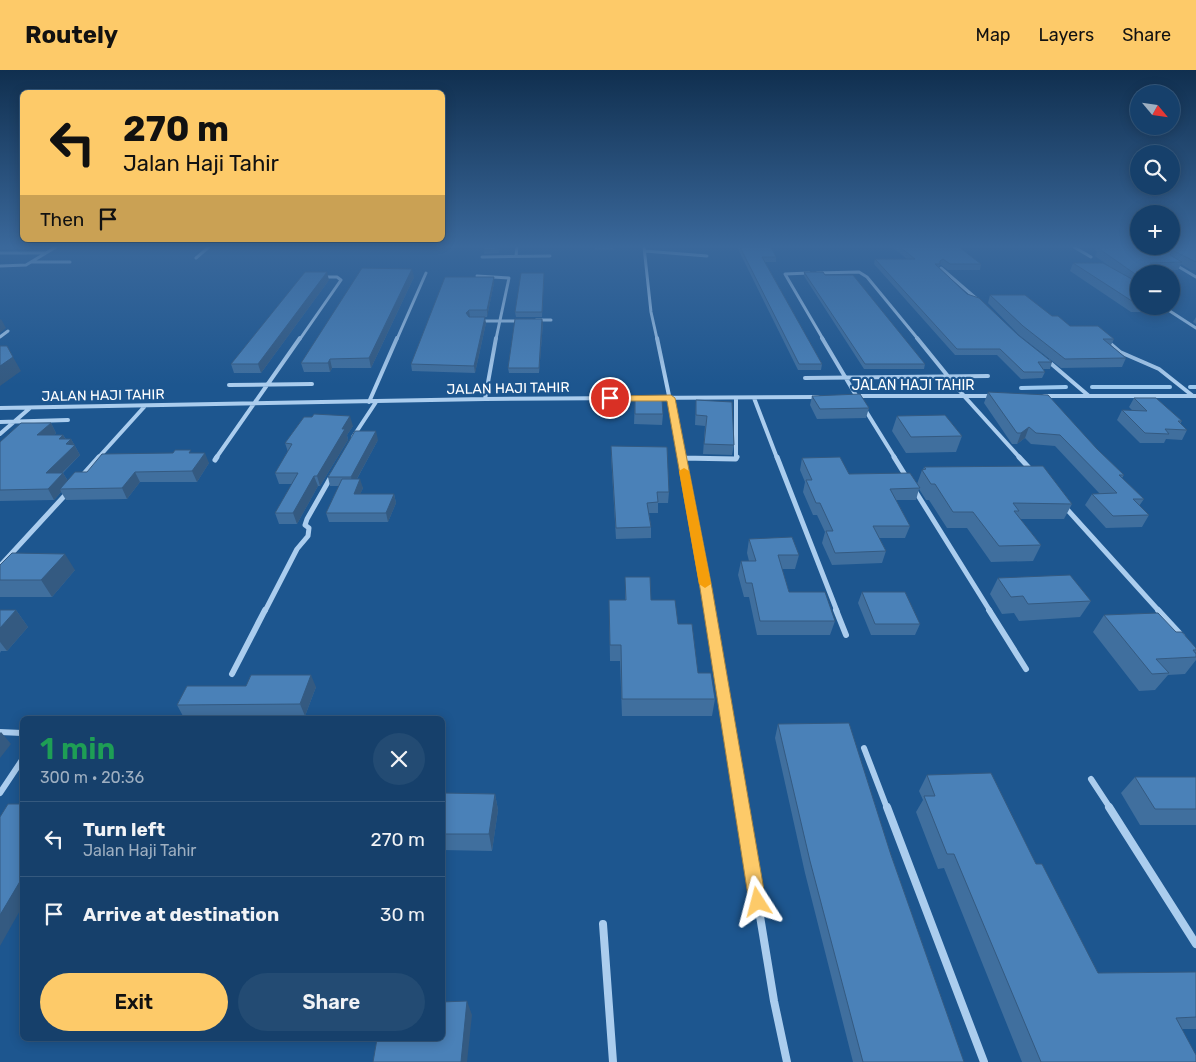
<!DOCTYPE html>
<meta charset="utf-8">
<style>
:root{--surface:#16406b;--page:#234b73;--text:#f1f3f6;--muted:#9eafc1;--line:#35597e;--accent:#fdca69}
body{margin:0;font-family:Rubik,sans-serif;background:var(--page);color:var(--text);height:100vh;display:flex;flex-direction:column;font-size:19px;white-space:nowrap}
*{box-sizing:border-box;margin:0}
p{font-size:16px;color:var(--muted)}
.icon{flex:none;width:28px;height:28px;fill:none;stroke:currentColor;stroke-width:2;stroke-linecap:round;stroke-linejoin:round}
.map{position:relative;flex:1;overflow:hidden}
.drawer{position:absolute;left:20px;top:646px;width:425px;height:325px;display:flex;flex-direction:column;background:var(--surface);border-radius:8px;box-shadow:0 2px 12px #0003,0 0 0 1px var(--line)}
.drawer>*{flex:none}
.top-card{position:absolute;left:20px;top:20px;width:425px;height:152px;border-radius:8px;box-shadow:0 2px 12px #0003,0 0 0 1px var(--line);background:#fdca69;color:#111;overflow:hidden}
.needle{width:32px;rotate:119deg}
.tools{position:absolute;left:1130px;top:15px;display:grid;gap:10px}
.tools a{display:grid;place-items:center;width:50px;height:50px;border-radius:50%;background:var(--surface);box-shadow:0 2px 12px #0003,0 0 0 1px var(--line);font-size:25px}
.pin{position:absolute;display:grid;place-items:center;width:42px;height:42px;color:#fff;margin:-21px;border:2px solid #fff;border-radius:50%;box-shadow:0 1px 5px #0007}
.me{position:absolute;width:55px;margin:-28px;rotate:351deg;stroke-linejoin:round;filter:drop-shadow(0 0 4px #0008)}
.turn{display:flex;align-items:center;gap:18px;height:105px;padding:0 20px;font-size:22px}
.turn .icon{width:65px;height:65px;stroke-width:2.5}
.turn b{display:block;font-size:35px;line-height:42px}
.then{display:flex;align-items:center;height:48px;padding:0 20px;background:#0003;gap:10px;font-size:19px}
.round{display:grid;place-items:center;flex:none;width:52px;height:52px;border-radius:26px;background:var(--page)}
.headline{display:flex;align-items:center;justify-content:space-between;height:85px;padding:0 20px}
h1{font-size:30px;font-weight:600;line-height:38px;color:#1e9e55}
.primary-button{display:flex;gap:10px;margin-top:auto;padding:10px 20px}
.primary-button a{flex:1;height:58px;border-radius:30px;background:var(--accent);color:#111;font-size:20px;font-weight:600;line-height:58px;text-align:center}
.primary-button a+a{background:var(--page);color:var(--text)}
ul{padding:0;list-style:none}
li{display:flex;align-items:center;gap:15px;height:75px;padding:0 20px;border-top:1px solid var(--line)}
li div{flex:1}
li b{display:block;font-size:19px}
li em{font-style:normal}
header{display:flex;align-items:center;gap:30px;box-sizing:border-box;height:70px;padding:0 25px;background:var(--accent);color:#111}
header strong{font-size:24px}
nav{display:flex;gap:28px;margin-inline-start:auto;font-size:18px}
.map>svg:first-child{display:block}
</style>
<header>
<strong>Routely</strong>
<nav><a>Map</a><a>Layers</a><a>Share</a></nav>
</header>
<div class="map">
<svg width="1196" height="992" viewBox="0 0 1196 992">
<rect width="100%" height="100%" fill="#1d568f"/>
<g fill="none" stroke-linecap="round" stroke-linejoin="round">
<path stroke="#9ec9ef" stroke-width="4" d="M 1092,317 L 1170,317
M 1190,317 L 1196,317
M 1021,318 L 1066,317"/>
<path stroke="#abcdee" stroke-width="3" d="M 644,177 L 651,242 L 657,269
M 1074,177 L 1091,187
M 645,181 L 707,186
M 0,183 L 45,183
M 516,186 L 517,177
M 482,187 L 550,186
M 196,188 L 209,177
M 32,192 L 70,192
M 1174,194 L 1196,207
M 0,196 L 26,195 L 56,177
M 941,198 L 978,230
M 809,203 L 785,204 L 823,269
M 817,203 L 859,202 L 867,207 L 918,269
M 477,206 L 509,208 L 496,269
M 1162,236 L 1196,258
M 536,250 L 551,250
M 479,251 L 520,251
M 0,267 L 8,261
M 300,269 L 341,210 L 337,207 L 323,207
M 397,269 L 426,203"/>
<path stroke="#abcdee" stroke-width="4" d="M 657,268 L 682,388
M 822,268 L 857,327
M 917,268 L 964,326 L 1020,388
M 1106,270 L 1120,282 L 1159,299 L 1193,326
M 1048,291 L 1089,326
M 805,308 L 988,306
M 229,315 L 312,314
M 857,326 L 993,326
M 1044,326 L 1196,326
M 736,328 L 736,388
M 754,328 L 777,388
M 485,329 L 496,268
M 369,332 L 397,268
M 0,338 L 485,329 L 818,327
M 864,338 L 895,388
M 0,352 L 68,350
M 0,364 L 30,338
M 353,367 L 376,332
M 98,388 L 145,336
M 216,388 L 300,268"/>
<path stroke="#abcdee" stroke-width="5" d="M 682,387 L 710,541
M 777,387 L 837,541
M 894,387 L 907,408
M 1019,387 L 1032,401
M 682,388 L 736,389 L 737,387
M 215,390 L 217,387
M 82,406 L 99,387
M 914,419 L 990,541
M 1065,437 L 1159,541
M 0,496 L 68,422
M 265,541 L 297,479 L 308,466 L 309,458 L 305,455 L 307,449 L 332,405"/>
<path stroke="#abcdee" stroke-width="6" d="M 710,540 L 742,738
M 836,540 L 846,565
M 989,540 L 1026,599
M 1158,540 L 1182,566
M 232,604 L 265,540
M 0,662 L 22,663
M 864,678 L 887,738
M 1091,709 L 1110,738
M 0,723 L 22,690"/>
<path stroke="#abcdee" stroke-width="8" d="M 742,737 L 774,931 L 787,992
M 887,737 L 984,992
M 1109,737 L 1196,874
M 603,854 L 613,992"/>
</g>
<path fill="#406f9e" d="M 0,177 L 50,177 L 48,178 L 0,180 Z
M 58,177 L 96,177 L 95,178 L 59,178 Z
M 500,177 L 499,183 L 484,184 L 484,180 Z
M 530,177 L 549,177 L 548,178 L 530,178 Z
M 595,177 L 614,177 L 614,180 L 595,180 Z
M 737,177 L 771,177 L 776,187 L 776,192 L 765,192 L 822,294 L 821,300 L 798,300 Z
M 892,177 L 959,177 L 981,194 L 980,200 L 948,200 L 941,195 L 939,196 L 939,198 L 967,224 L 1052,292 L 1050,299 L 1043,299 L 1045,302 L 1042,308 L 1021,309 L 997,285 L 955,285 L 874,194 L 875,189 L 907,189 Z
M 1097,177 L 1196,177 L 1196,200 L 1191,200 L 1181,194 L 1178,200 L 1164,200 L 1139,204 L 1139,236 L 1167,236 L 1165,242 L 1131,242 L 1070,201 L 1073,193 L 1109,196 L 1095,186 L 1097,181 L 1095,180 Z
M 804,202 L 825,205 L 925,294 L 924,299 L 864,299 L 804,206 Z
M 544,203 L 542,247 L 516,247 L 515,242 Z
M 414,207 L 371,298 L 332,298 L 330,302 L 304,302 L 301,293 Z
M 494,207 L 494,213 L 487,247 L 469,247 L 486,253 L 475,303 L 412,301 L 411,294 Z
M 329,210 L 261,303 L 234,303 L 231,294 Z
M 990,225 L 1052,246 L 1070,256 L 1114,269 L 1111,275 L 1126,288 L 1122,297 L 1061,298 L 1019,265 L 988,233 Z
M 1196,247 L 1196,254 L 1193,252 Z
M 543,253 L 539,303 L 509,303 L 508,298 Z
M 988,322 L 1097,379 L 1124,405 L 1122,408 L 1144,429 L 1139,436 L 1149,445 L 1142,457 L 1106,458 L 1085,435 L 1092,424 L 1100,424 L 1055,376 L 1031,374 L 1025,368 L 1017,374 L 1012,374 L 984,333 Z
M 812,326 L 869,338 L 866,348 L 817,349 L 810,335 Z
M 1134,328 L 1182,351 L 1180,354 L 1187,360 L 1182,370 L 1166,369 L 1164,373 L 1140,373 L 1117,350 L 1122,340 L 1132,340 L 1129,337 Z
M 635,329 L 663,344 L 662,355 L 634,354 Z
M 696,330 L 734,375 L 732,385 L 703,384 L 705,356 L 695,355 Z
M 897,346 L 962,366 L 956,382 L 906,383 L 892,361 Z
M 51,353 L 56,363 L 54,365 L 63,365 L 66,369 L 71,369 L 80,385 L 63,403 L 68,411 L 87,402 L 193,383 L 209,393 L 197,412 L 140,412 L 127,429 L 66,430 L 61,422 L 54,430 L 0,431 L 0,372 Z
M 353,356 L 347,365 L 348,370 L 320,416 L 318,416 L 297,454 L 279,454 L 275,443 L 292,414 L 279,414 L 275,403 L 288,382 L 285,373 Z
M 378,370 L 357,409 L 363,418 L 360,424 L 394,424 L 396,433 L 388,452 L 329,452 L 326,443 L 339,416 L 330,416 L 328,407 Z
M 611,376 L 669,422 L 668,433 L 658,433 L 658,443 L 649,443 L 651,457 L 651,468 L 616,469 L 611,386 Z
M 802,388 L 849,404 L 917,414 L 922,400 L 923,400 L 924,397 L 1072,434 L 1064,449 L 1020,449 L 1041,475 L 1033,491 L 991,492 L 967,458 L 947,458 L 929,430 L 926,430 L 919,419 L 916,430 L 896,430 L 910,456 L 905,468 L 879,468 L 886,481 L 882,493 L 832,495 L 822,473 L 825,462 L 817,445 L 813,445 L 803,422 L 805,412 L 800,400 Z
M 749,469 L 799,485 L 795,499 L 782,499 L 789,522 L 835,551 L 830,565 L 757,565 L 749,527 L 744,527 L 738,505 L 741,491 L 749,491 L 747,483 Z
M 0,495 L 75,500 L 52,527 L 0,527 Z
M 625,507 L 678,554 L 698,603 L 715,629 L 712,646 L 622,646 L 620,591 L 610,591 L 609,530 L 625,530 Z
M 998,508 L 1091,531 L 1080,547 L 1019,551 L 1014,543 L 1002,544 L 990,524 Z
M 862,522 L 920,554 L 915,565 L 871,565 L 858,533 Z
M 0,540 L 16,540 L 28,557 L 7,581 L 1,581 L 0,583 Z
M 1104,545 L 1176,562 L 1196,578 L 1196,582 L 1195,583 L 1196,584 L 1196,590 L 1185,604 L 1168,605 L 1155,620 L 1139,621 L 1093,562 Z
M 316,617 L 305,646 L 183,646 L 177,635 Z
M 778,654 L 891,785 L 964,992 L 853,992 L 805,803 L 775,668 Z
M 927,705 L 1036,794 L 1098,903 L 1196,902 L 1196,959 L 1182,959 L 1196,992 L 1022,992 L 944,798 L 938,799 L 916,742 L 923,730 L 919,721 Z
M 1135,707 L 1196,707 L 1196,755 L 1140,755 L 1121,723 Z
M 442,723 L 495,724 L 498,740 L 492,781 L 442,780 Z"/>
<path fill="#345a81" d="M 412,199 L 414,207 L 371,298 L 369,288 Z
M 327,202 L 329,210 L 261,303 L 258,294 Z
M 494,207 L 494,213 L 487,247 L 487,240 Z
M 469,240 L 470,247 L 467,250 L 466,243 Z
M 485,247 L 486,253 L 475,303 L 474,296 Z
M 1,249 L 6,258 L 0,263 L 0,250 Z
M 542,249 L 543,253 L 539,303 L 539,298 Z
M 13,287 L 21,301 L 0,316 L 0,296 Z
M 330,289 L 332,298 L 330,302 L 328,293 Z
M 350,346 L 353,356 L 347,365 L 348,370 L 320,416 L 317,406 L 342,359 Z
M 51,353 L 56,363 L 43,376 L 37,365 Z
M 1029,357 L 1025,368 L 1017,374 L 1021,363 Z
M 376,361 L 378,370 L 353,416 L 351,407 Z
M 63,365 L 68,373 L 71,369 L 80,385 L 52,413 L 46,403 L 59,369 Z
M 205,383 L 209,393 L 197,412 L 192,401 Z
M 135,402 L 140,412 L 127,429 L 122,418 Z
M 63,403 L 69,413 L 60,419 L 61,422 L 54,430 L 48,419 Z
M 314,406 L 318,416 L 297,454 L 293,443 Z
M 360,409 L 363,418 L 356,433 L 354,424 Z
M 394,424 L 396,433 L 388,452 L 386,443 Z
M 65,484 L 75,500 L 52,527 L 41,510 Z
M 16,540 L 28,557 L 7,581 L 0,572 L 0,558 Z
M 311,605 L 316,617 L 305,646 L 300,634 Z
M 1,662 L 11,674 L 0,688 L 0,663 Z
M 495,724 L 498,740 L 492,781 L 489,764 Z
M 22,808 L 22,837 L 0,876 L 0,845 Z
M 467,931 L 472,945 L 467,992 L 461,992 Z"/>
<path fill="#4a81b8" stroke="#345a81" d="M 485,177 L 499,177 L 498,179 L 484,180 Z
M 740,177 L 771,177 L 776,187 L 762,187 L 822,294 L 799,294 Z
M 900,177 L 959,177 L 981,194 L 950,194 L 943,189 L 940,191 L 940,194 L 935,194 L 967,224 L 979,228 L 1018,265 L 1052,292 L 1038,292 L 1045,302 L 1024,302 L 1000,279 L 957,279 L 875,189 L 915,189 Z
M 1105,177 L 1196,177 L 1196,192 L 1172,180 L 1170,185 L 1182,192 L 1150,193 L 1170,204 L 1139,204 L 1139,206 L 1138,206 L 1098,178 L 1108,178 Z
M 1073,193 L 1103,193 L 1139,213 L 1139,233 L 1135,233 Z
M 362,198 L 412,199 L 369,288 L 330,289 L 328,293 L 301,293 Z
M 305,202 L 327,202 L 258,294 L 231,294 Z
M 804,202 L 823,202 L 825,205 L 853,205 L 925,294 L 865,294 Z
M 521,203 L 544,203 L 542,242 L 515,242 Z
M 445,207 L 494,207 L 487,240 L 469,240 L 466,243 L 469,247 L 485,247 L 474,296 L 411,294 Z
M 990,225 L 1025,225 L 1052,246 L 1058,246 L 1070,256 L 1098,256 L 1114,269 L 1103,269 L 1126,288 L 1065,289 L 1023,256 Z
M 515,249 L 542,249 L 539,298 L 508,298 Z
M 0,276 L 7,276 L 13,287 L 0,296 Z
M 988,322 L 1048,325 L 1097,379 L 1124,405 L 1119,405 L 1144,429 L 1133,429 L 1149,445 L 1113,446 L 1092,424 L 1117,423 L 1060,365 L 1036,363 L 1029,357 L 1021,363 L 1017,363 Z
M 860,324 L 869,338 L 820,339 L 812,326 Z
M 1134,328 L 1156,328 L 1182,351 L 1178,351 L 1187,360 L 1165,359 L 1169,364 L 1145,363 L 1122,340 L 1147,341 Z
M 635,329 L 662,330 L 663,344 L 635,344 Z
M 696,330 L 732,332 L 734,375 L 704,374 L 707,346 L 696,345 Z
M 314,344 L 350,346 L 342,359 L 345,359 L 317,406 L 314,406 L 293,443 L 275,443 L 298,403 L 275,403 L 292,374 L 285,373 L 304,347 L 312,347 Z
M 945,345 L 962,366 L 911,367 L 897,346 Z
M 21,353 L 51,353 L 37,365 L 63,365 L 59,369 L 71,369 L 66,374 L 75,375 L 46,403 L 63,403 L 48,419 L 0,420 L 0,372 Z
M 355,361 L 376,361 L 351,407 L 328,407 Z
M 611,376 L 667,377 L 669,422 L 657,422 L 658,432 L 647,433 L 651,457 L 616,458 Z
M 175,380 L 191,380 L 189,383 L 205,383 L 192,401 L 135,402 L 122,418 L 60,419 L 75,402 L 87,402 L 102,384 L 173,383 Z
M 840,387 L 849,404 L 910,403 L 920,418 L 890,419 L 910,456 L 873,456 L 886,481 L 835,483 L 826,461 L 833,461 L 820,433 L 816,433 L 806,410 L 812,410 L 802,388 Z
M 1043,396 L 1072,434 L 1013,433 L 1019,441 L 1014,441 L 1041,475 L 999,476 L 973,442 L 953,442 L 935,414 L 931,414 L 922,400 L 926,399 L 924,397 Z
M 342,409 L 360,409 L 354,424 L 394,424 L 386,443 L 326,443 Z
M 792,467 L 799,485 L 778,485 L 789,522 L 825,522 L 835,551 L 760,551 L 752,513 L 746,513 L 741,491 L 756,491 L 749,469 Z
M 12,483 L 65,484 L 41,510 L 0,510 L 0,495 Z
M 1070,505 L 1091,531 L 1028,534 L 1023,526 L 1011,527 L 998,508 Z
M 625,507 L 650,507 L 651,530 L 675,530 L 678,554 L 692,554 L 698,603 L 711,603 L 715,629 L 622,629 L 621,575 L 610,575 L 609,530 L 626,530 Z
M 862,522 L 905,522 L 920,554 L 875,554 Z
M 0,540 L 16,540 L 0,558 Z
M 1158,543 L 1176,562 L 1182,562 L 1196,578 L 1196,580 L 1193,580 L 1196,584 L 1196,587 L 1156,589 L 1169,603 L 1152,604 L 1104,545 Z
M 251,605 L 311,605 L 300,634 L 177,635 L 187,616 L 246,616 Z
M 849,653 L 891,785 L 964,992 L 863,992 L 810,791 L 778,654 Z
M 991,703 L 1036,794 L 1042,794 L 1098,903 L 1196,902 L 1196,947 L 1176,948 L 1196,985 L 1196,992 L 1041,992 L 954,784 L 947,784 L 924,726 L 935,726 L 927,705 Z
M 1135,707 L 1196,707 L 1196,739 L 1155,739 Z
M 442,723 L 495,724 L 489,764 L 442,764 Z
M 8,734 L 22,734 L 22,808 L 0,845 L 0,747 Z
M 467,931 L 461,992 L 373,992 L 377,969 L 442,969 L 442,932 Z"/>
<linearGradient id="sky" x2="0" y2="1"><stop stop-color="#102f4f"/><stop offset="0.56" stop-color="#3a689b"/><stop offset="1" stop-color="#3a689b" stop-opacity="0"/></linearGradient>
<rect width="1196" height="315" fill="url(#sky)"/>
<path fill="#fdca69" stroke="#a48344" d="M 671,325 L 675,328 L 712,518 L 766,832 L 764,839 L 758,841 L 751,839 L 749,832 L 700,518 L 667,331 L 610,331 L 606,328 L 610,326 Z"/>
<path fill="#f59e0b" d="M 684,398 L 689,401 L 711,514 L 705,518 L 699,514 L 679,401 Z"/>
<g text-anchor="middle" stroke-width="4.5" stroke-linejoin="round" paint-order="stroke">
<g font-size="14" fill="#fff" stroke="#1d568f">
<text x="913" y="320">JALAN HAJI TAHIR</text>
<text transform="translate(508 318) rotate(-1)" y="5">JALAN HAJI TAHIR</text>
<text transform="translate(103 325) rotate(-1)" y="5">JALAN HAJI TAHIR</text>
</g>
</g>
</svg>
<div class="tools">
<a><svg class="needle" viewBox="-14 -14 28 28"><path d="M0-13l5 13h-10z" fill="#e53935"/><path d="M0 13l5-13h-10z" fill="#9eafc1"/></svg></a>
<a><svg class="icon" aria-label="search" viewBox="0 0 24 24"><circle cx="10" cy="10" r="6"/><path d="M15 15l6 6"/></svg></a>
<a>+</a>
<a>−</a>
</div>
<div class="pin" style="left:610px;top:328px;background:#d93025"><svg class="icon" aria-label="arrive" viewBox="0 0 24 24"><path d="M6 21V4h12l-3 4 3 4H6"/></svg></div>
<svg class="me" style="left:758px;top:832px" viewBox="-20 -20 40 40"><path d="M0-17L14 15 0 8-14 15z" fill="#fdca69" stroke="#fff" stroke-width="4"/></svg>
<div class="top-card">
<div class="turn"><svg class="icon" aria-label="left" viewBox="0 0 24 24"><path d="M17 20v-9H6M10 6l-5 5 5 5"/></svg><div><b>270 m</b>Jalan Haji Tahir</div></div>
<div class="then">Then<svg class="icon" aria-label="arrive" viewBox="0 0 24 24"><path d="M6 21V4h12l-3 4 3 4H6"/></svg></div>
</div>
<section class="drawer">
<div class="headline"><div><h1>1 min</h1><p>300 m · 20:36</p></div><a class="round"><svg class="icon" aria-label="close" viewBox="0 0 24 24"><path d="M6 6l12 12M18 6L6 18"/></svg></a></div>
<ul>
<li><svg class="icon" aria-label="left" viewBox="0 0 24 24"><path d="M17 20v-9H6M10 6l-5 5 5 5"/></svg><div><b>Turn left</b><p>Jalan Haji Tahir</p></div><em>270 m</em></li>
<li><svg class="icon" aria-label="arrive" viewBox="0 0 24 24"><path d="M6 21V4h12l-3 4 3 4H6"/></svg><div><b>Arrive at destination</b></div><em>30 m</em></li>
</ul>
<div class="primary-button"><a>Exit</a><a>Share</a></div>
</section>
</div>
